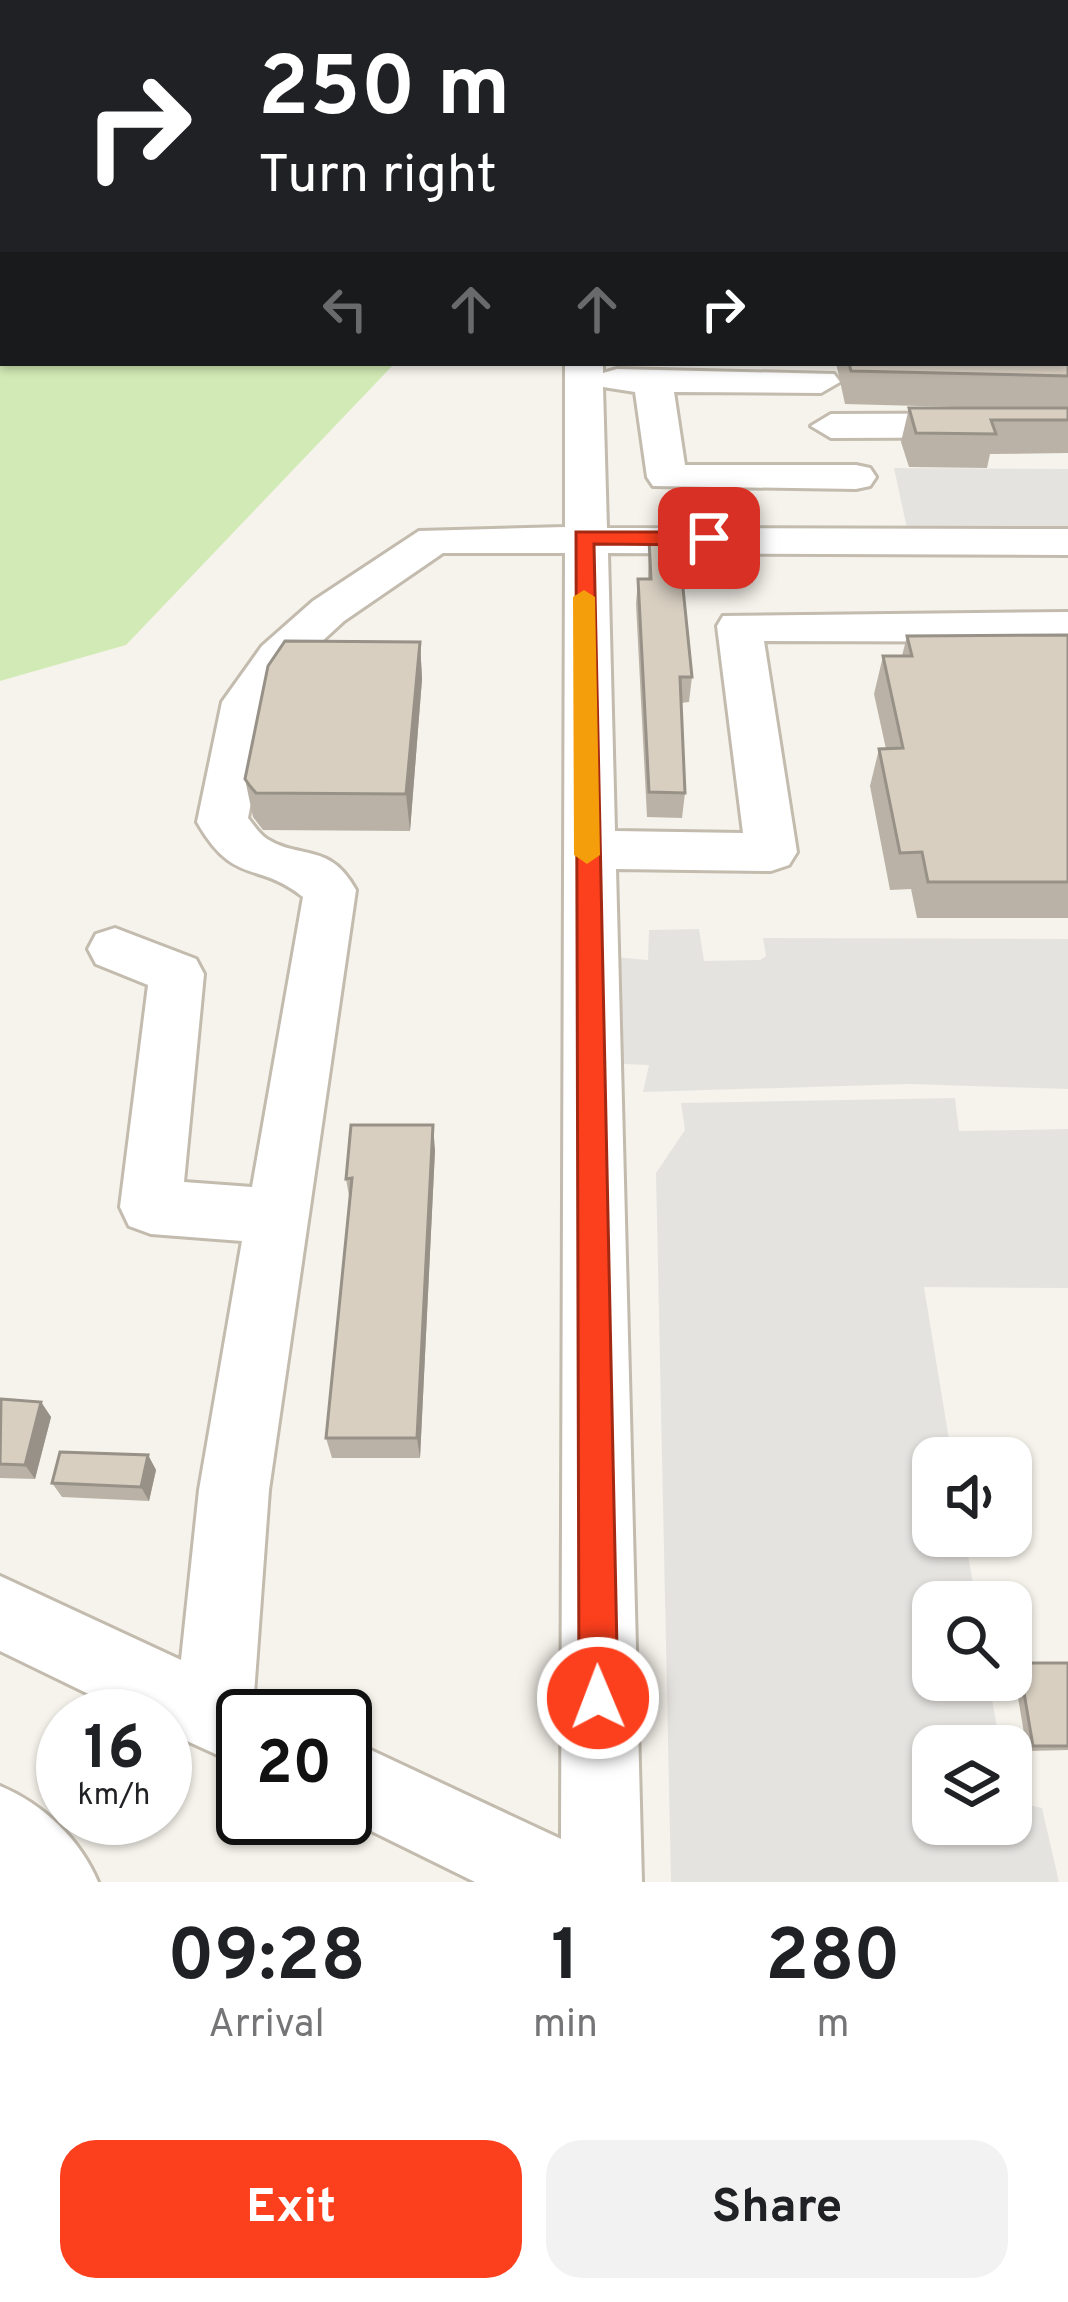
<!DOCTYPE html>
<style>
:root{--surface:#fff;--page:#f2f2f2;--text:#202124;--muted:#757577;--accent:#fc3f1d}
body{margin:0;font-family:Overpass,sans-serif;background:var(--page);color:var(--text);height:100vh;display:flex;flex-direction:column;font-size:45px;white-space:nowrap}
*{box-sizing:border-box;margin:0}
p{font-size:39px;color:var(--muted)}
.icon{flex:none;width:66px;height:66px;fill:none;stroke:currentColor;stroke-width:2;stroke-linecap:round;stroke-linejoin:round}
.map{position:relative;height:1882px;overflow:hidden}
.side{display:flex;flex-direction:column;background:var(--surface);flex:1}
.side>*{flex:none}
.banner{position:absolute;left:0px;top:0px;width:1068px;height:366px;box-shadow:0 3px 9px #0004;background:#202124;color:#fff;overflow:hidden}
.tools{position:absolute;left:912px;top:1437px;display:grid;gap:24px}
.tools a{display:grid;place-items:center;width:120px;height:120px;border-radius:24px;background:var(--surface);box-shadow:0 3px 9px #0004;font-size:60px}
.speed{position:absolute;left:36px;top:1689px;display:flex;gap:24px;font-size:60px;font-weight:700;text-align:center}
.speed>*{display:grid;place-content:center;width:156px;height:156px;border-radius:50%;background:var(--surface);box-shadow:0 3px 9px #0004;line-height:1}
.speed small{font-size:30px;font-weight:400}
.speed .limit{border:6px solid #111;border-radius:18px;background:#fff;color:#111}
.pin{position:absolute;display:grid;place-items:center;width:102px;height:102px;color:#fff;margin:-51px;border-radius:24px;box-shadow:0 6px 18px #0006}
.me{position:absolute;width:132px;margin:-66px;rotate:359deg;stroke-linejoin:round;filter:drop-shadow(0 0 9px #0008)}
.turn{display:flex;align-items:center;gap:42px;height:252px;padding:0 60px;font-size:54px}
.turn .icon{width:156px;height:156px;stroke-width:2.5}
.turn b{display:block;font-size:84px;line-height:102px}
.lanes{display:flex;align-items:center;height:114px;padding:0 60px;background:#0003;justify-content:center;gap:60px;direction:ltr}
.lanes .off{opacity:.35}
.eta{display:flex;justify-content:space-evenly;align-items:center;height:204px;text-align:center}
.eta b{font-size:72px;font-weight:700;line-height:84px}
.action{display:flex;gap:24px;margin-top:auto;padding:24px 60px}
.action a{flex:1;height:138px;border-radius:36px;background:var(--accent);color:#fff;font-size:48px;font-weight:700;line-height:138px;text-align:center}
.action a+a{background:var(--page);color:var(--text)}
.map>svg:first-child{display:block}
</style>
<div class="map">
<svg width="1068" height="1882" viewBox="0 0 1068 1882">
<rect width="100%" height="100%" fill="#f6f3ec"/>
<path fill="#d2eab5" d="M 0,0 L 538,3 L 3,3 L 3,363 L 395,363 L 126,645 L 0,681 Z"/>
<path fill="#e5e3e0" d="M 894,468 L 1068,469 L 1068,550 L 912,552 Z
M 699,929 L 704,961 L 760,960 L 766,956 L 763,938 L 1068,939 L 1068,1089 L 909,1084 L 643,1092 L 649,1065 L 572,1062 L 570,953 L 648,960 L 649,930 Z
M 955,1098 L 959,1131 L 1068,1129 L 1068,1288 L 924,1287 L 952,1458 L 933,1458 L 933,1536 L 965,1536 L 976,1602 L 933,1602 L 933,1680 L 989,1680 L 1000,1746 L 933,1746 L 933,1824 L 1011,1824 L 1011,1800 L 1042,1808 L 1059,1882 L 671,1882 L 656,1173 L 685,1130 L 681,1103 Z"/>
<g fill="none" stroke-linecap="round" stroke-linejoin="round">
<defs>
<path id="minor" d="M 646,0 L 706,0 L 708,3 L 648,3 Z
M 1065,115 L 1068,115 L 1068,133 L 1065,133 Z
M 0,237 L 3,237 L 3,257 L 0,257 Z
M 1065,292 L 1068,293 L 1068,321 L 1065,320 Z
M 565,363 L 603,363 L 603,373 L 617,369 L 834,374 L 840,382 L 821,393 L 674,392 L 685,465 L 856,465 L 870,468 L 876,477 L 870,486 L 856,489 L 653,486 L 647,477 L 635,392 L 603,387 L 607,528 L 1068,529 L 1068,555 L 608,553 L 615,831 L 743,833 L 717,626 L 723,616 L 1068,612 L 1068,642 L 764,641 L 797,852 L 789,865 L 771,871 L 616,869 L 642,1882 L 475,1882 L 345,1818 L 345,1738 L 561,1839 L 565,553 L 443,553 L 344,621 L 294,667 L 270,702 L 248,818 C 253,824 260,835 267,839 C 301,860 330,842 356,890 L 269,1490 L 254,1694 L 269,1701 L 275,1716 L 243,1716 L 242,1766 L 165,1731 L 165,1716 L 134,1716 L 0,1651 L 0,1576 L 181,1660 L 199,1490 L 242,1241 L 151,1234 L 129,1226 L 120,1207 L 148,985 L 96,964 L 88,949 L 96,934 L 115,928 L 196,959 L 204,974 L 184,1182 L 252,1187 L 303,897 C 257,860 234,887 197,822 L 222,702 L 262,646 L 313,601 L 419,531 L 565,527 Z
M 1068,413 L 1068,437 L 831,438 L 811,426 L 831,414 Z
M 0,1786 C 43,1804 80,1839 98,1882 L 0,1882 Z"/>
</defs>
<use href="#minor" stroke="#c2bbae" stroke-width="6"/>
<use href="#minor" fill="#fff" fill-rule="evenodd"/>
</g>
<path fill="#bab2a6" d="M 1068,313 L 1068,453 L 990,454 L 987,468 L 909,467 L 901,442 L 909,408 L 994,408 L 845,404 L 836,363 L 1065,363 Z
M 649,539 L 692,677 L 689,702 L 681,703 L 685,793 L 682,818 L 647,817 L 636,604 L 638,579 L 648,579 Z
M 1068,635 L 1068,918 L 917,918 L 911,889 L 890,890 L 870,786 L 879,749 L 886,749 L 874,694 L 883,656 L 902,656 L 907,636 Z
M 420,642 L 422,679 L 410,831 L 263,830 L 253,817 L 245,779 Z
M 435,1150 L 420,1458 L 332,1458 L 326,1438 L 350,1201 L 346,1179 Z
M 41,1402 L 51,1417 L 35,1479 L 0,1478 L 0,1404 Z
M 148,1455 L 156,1470 L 149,1501 L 62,1497 L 52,1483 Z
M 1019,1663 L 1068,1663 L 1068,1750 L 1027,1751 L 1013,1668 Z"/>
<path fill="#979187" d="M 420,642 L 422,679 L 410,831 L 406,794 Z
M 433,1125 L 435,1150 L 420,1458 L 417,1438 Z
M 41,1402 L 51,1417 L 35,1479 L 25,1465 Z
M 148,1455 L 156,1470 L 149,1501 L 141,1487 Z"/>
<path fill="#d8cfc1" stroke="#979187" stroke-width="3" d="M 332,0 L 450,0 L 454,3 L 335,3 Z
M 720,0 L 870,0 L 881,3 L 717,2 Z
M 1065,313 L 1068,313 L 1068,376 L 851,371 L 849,363 L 1065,363 Z
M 909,408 L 1068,408 L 1068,420 L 991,420 L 996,434 L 916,433 Z
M 649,539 L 678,539 L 692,677 L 680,677 L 685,793 L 649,792 L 638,579 L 651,579 Z
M 1068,635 L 1068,882 L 928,882 L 922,852 L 900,853 L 879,749 L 903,748 L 883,656 L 912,656 L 907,636 Z
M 285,641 L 420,642 L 406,794 L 256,793 L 250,786 L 245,779 L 268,666 Z
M 351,1125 L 433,1125 L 417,1438 L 326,1438 L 352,1178 L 346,1179 Z
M 1,1399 L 41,1402 L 25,1465 L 0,1464 Z
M 60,1452 L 148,1455 L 141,1487 L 52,1483 Z
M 1019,1663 L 1068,1663 L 1068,1746 L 1033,1746 Z"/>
<path fill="#fc3f1d" stroke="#a42913" stroke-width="3" d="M 576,532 L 709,532 L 720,538 L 709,545 L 594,544 L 618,1698 L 612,1712 L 598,1717 L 585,1712 L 579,1698 Z"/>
<path fill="#f59e0b" d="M 584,590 L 595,597 L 600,855 L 587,864 L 574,855 L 573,597 Z"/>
</svg>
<div class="tools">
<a><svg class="icon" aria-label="sound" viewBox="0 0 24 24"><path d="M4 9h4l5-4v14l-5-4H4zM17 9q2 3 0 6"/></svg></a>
<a><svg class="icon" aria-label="search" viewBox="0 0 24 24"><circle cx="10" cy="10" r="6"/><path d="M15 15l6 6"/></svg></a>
<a><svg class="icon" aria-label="layers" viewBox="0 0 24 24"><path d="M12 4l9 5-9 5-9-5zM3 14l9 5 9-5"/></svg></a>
</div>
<div class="speed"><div>16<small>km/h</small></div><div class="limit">20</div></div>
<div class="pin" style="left:709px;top:538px;background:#d93025"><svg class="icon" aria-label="arrive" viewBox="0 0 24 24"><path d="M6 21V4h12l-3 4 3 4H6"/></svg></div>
<svg class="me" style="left:598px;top:1698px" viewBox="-20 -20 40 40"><circle r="17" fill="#fc3f1d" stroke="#fff" stroke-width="3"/><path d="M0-11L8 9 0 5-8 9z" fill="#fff"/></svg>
<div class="banner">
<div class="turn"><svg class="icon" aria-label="right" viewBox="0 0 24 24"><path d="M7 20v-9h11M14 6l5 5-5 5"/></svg><div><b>250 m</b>Turn right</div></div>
<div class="lanes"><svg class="icon off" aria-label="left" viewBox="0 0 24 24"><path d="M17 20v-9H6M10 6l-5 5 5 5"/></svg><svg class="icon off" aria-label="ahead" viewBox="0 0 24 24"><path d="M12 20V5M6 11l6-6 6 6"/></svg><svg class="icon off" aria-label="ahead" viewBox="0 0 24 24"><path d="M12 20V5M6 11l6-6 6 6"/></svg><svg class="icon" aria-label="right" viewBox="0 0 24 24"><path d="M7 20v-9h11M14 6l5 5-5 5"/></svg></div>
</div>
</div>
<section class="side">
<div class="eta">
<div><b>09:28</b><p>Arrival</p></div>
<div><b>1</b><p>min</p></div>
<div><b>280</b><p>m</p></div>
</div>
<div class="action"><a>Exit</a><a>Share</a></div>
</section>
